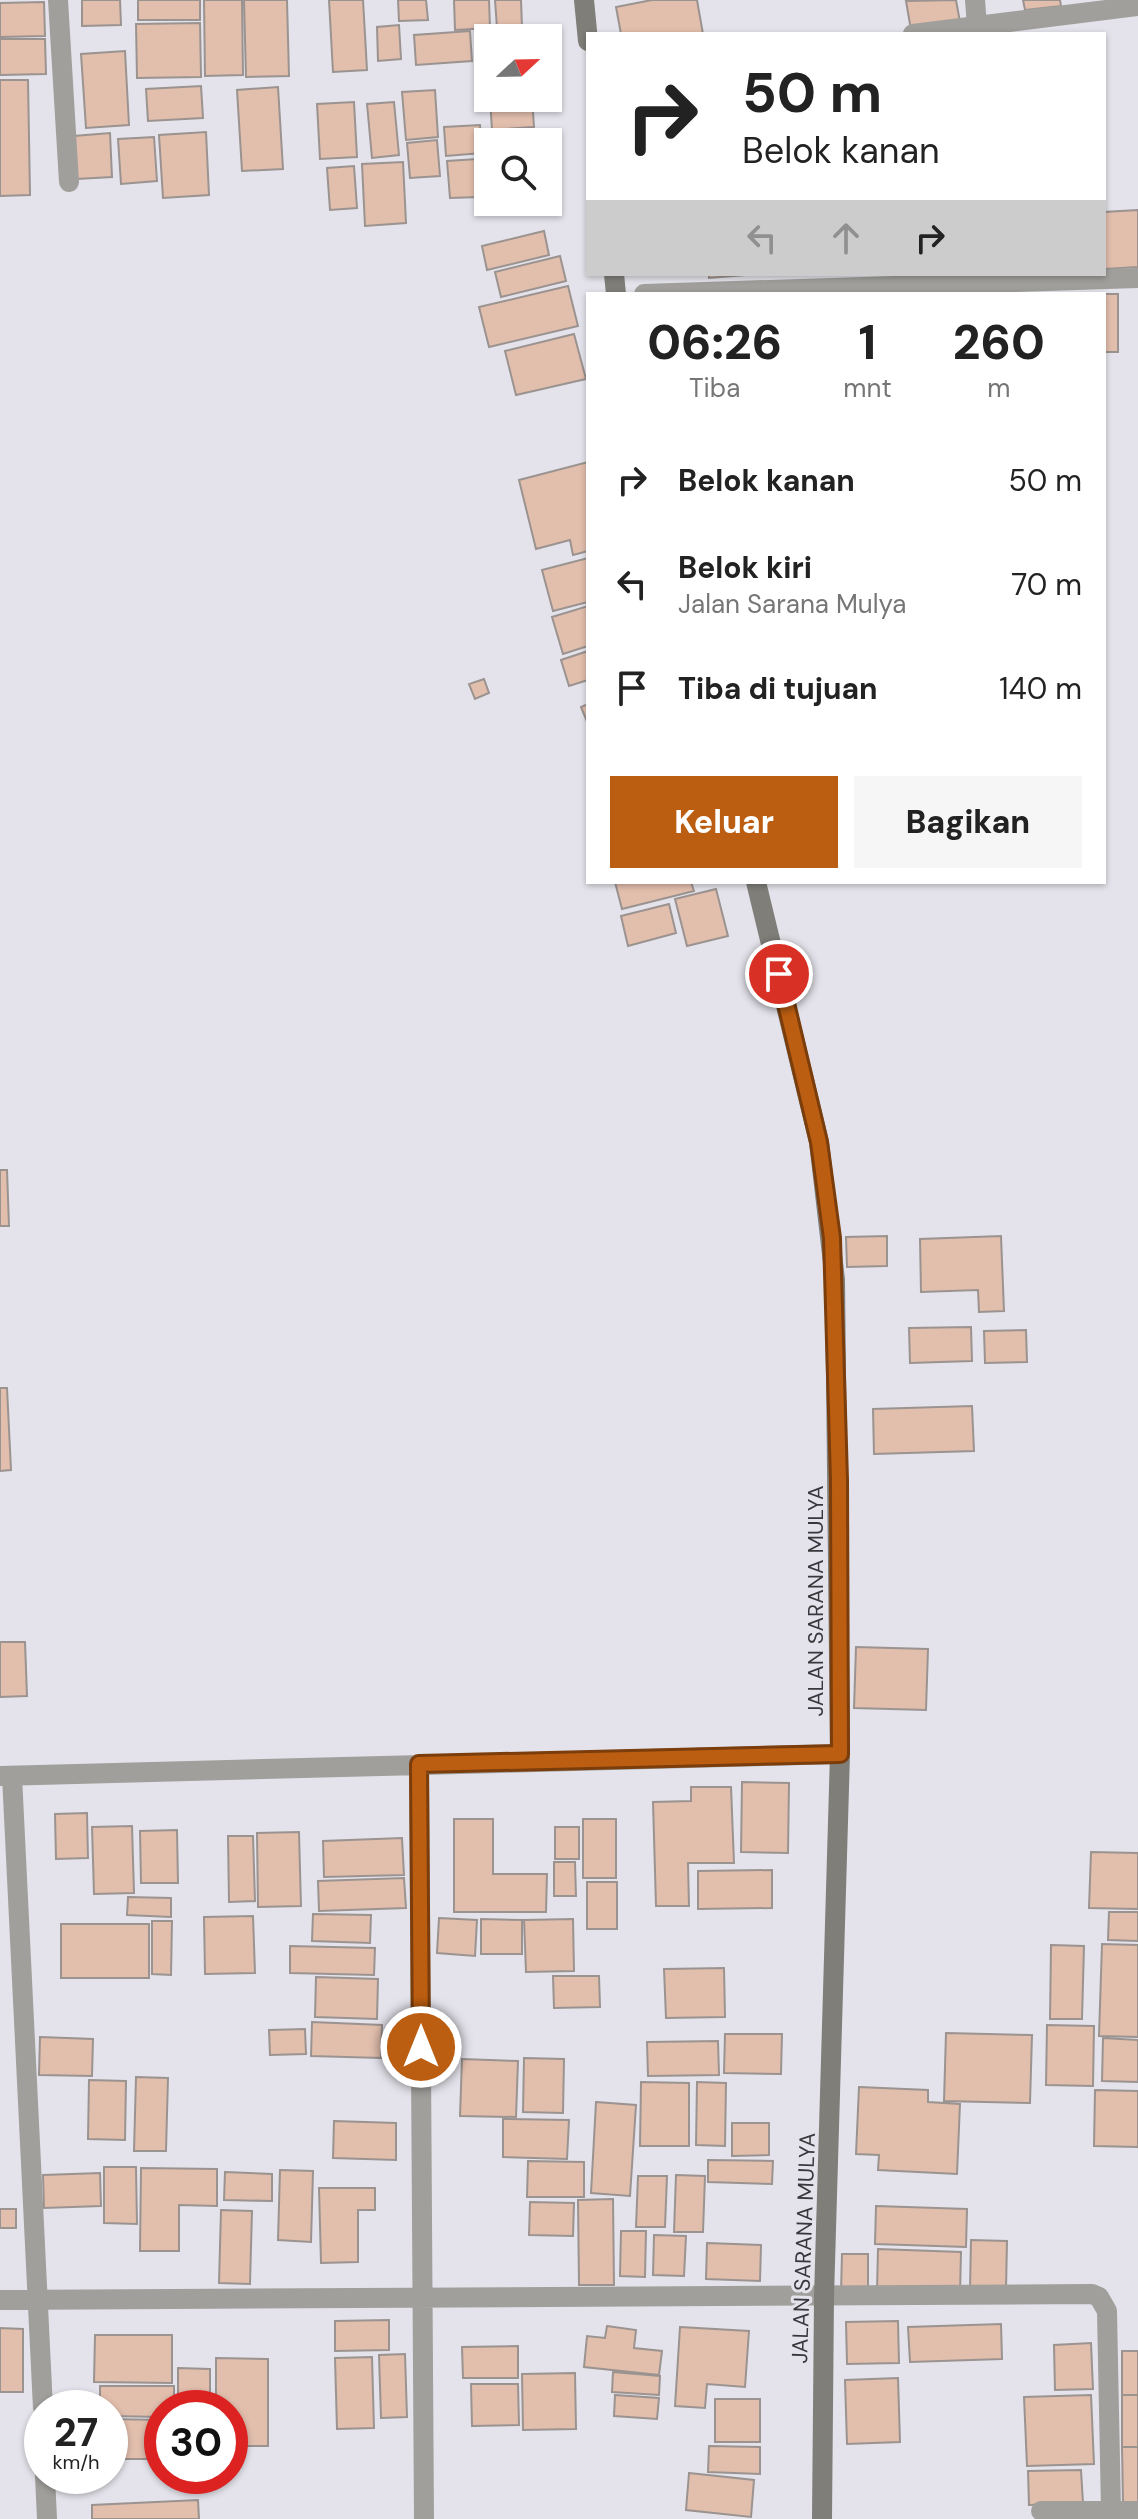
<!DOCTYPE html>
<html lang="id">
<style>
:root{--surface:#fff;--page:#f6f6f6;--text:#222;--muted:#767676;--accent:#bc5e11}
body{margin:0;font-family:"DM Sans",sans-serif;background:var(--page);color:var(--text);height:100vh;display:flex;flex-direction:column;font-size:30px;white-space:nowrap}
*{box-sizing:border-box;margin:0}
p{font-size:26px;color:var(--muted)}
.icon{flex:none;width:44px;height:44px;fill:none;stroke:currentColor;stroke-width:2;stroke-linecap:round;stroke-linejoin:round}
.map{position:relative;flex:1;overflow:hidden}
.sheet{position:absolute;left:586px;top:292px;width:520px;height:592px;display:flex;flex-direction:column;background:var(--surface);border-radius:0px;box-shadow:0 2px 6px #0004}
.sheet>*{flex:none}
.hud{position:absolute;left:586px;top:32px;width:520px;height:244px;border-radius:0px;box-shadow:0 2px 6px #0004;background:#fff;color:var(--text);overflow:hidden}
.needle{width:52px;rotate:68deg}
.controls{position:absolute;left:474px;top:24px;display:grid;gap:16px}
.controls a{display:grid;place-items:center;width:88px;height:88px;border-radius:0px;background:var(--surface);box-shadow:0 2px 6px #0004;font-size:40px}
.speed{position:absolute;left:24px;top:2390px;display:flex;gap:16px;font-size:40px;font-weight:700;text-align:center}
.speed>*{display:grid;place-content:center;width:104px;height:104px;border-radius:50%;background:var(--surface);box-shadow:0 2px 6px #0004;line-height:1}
.speed small{font-size:20px;font-weight:400}
.speed .limit{border:12px solid #d22;background:#fff;color:#111}
.pin{position:absolute;display:grid;place-items:center;width:68px;height:68px;color:#fff;margin:-34px;border:4px solid #fff;border-radius:50%;box-shadow:0 2px 8px #0007}
.me{position:absolute;width:88px;margin:-44px;rotate:0deg;stroke-linejoin:round;filter:drop-shadow(0 0 6px #0008)}
.turn{display:flex;align-items:center;gap:28px;height:168px;padding:0 24px;font-size:36px}
.turn .icon{width:104px;height:104px;stroke-width:2.5}
.turn b{display:block;font-size:56px;line-height:68px}
.lanes{display:flex;align-items:center;height:76px;padding:0 24px;background:#0003;justify-content:center;gap:40px;direction:ltr}
.lanes .off{opacity:.35}
.eta{display:flex;justify-content:space-evenly;align-items:center;height:136px;text-align:center}
.eta b{font-size:48px;font-weight:800;line-height:56px}
.cta{display:flex;gap:16px;margin-top:auto;padding:16px 24px}
.cta a{flex:1;height:92px;border-radius:0px;background:var(--accent);color:#fff;font-size:32px;font-weight:800;line-height:92px;text-align:center}
.cta a+a{background:var(--page);color:var(--text)}
ul{padding:0;list-style:none}
li{display:flex;align-items:center;gap:24px;height:104px;padding:0 24px}
li div{flex:1}
li b{display:block;font-size:30px}
li em{font-style:normal}
.map>svg:first-child{display:block}
</style>
<div class="map">
<svg width="1138" height="2519" viewBox="0 0 1138 2519">
<rect width="100%" height="100%" fill="#e4e3eb"/>
<path fill="#e2bead" stroke="#9b9390" stroke-width="2" d="M 82,0 L 120,0 L 121,25 L 82,26 Z
M 138,0 L 200,0 L 200,20 L 138,20 Z
M 204,0 L 242,0 L 243,75 L 205,76 Z
M 244,0 L 287,0 L 289,76 L 246,77 Z
M 329,0 L 363,0 L 367,70 L 333,72 Z
M 398,0 L 426,0 L 428,20 L 399,21 Z
M 454,0 L 489,0 L 490,28 L 455,30 Z
M 495,0 L 521,0 L 522,27 L 497,28 Z
M 652,0 L 697,0 L 703,34 L 621,34 L 616,7 Z
M 956,0 L 960,22 L 911,30 L 906,1 Z
M 1023,0 L 1060,0 L 1061,6 L 1025,10 Z
M 44,2 L 45,36 L 0,37 L 0,3 Z
M 200,23 L 201,77 L 137,78 L 136,24 Z
M 399,25 L 401,59 L 378,61 L 377,27 Z
M 543,27 L 544,38 L 488,38 L 488,64 L 478,65 L 475,31 Z
M 470,31 L 472,61 L 416,65 L 414,35 Z
M 0,39 L 45,39 L 46,74 L 0,75 Z
M 125,51 L 129,125 L 86,128 L 81,54 Z
M 0,80 L 28,80 L 30,195 L 0,196 Z
M 201,86 L 203,118 L 148,121 L 146,89 Z
M 278,87 L 283,169 L 242,171 L 237,90 Z
M 435,90 L 438,137 L 406,140 L 402,92 Z
M 490,98 L 532,98 L 534,127 L 492,130 Z
M 354,102 L 357,157 L 320,159 L 317,104 Z
M 394,102 L 399,155 L 372,158 L 367,104 Z
M 480,125 L 482,153 L 446,156 L 444,127 Z
M 206,132 L 209,195 L 163,198 L 159,135 Z
M 110,133 L 112,177 L 77,179 L 74,136 Z
M 154,137 L 157,181 L 121,184 L 118,139 Z
M 437,140 L 440,176 L 410,178 L 407,143 Z
M 477,159 L 480,197 L 450,198 L 447,161 Z
M 482,160 L 488,160 L 488,202 L 486,202 Z
M 403,162 L 406,223 L 365,226 L 362,164 Z
M 354,166 L 357,208 L 330,210 L 327,168 Z
M 1138,210 L 1138,267 L 1104,269 L 1104,212 Z
M 544,231 L 549,255 L 487,270 L 482,246 Z
M 560,256 L 566,281 L 501,297 L 495,272 Z
M 709,274 L 758,274 L 709,278 Z
M 568,286 L 578,326 L 489,347 L 479,307 Z
M 1104,294 L 1118,294 L 1118,352 L 1104,352 Z
M 574,334 L 586,379 L 516,395 L 505,351 Z
M 588,462 L 588,551 L 573,555 L 570,540 L 536,549 L 519,480 Z
M 588,558 L 588,602 L 553,611 L 542,570 Z
M 588,606 L 588,646 L 563,654 L 552,617 Z
M 588,651 L 588,680 L 569,686 L 561,660 Z
M 484,679 L 489,693 L 475,699 L 469,684 Z
M 588,704 L 588,724 L 581,707 Z
M 615,882 L 691,882 L 694,891 L 622,909 Z
M 716,889 L 728,936 L 687,946 L 675,899 Z
M 669,904 L 676,933 L 628,946 L 621,916 Z
M 0,1170 L 7,1170 L 9,1226 L 0,1226 Z
M 887,1236 L 887,1266 L 847,1267 L 846,1237 Z
M 1001,1236 L 1004,1311 L 979,1312 L 978,1290 L 921,1292 L 920,1239 Z
M 971,1327 L 972,1361 L 910,1363 L 909,1328 Z
M 1026,1330 L 1027,1362 L 985,1363 L 984,1331 Z
M 0,1388 L 7,1388 L 11,1470 L 0,1471 Z
M 972,1406 L 974,1451 L 874,1454 L 873,1409 Z
M 0,1642 L 25,1642 L 27,1696 L 0,1697 Z
M 856,1647 L 928,1649 L 926,1710 L 854,1708 Z
M 742,1782 L 789,1783 L 788,1853 L 741,1852 Z
M 691,1787 L 731,1787 L 734,1863 L 688,1863 L 689,1906 L 656,1906 L 653,1802 L 691,1801 Z
M 87,1813 L 88,1858 L 56,1859 L 55,1814 Z
M 454,1819 L 493,1819 L 493,1874 L 547,1874 L 546,1912 L 454,1912 Z
M 583,1819 L 616,1819 L 616,1878 L 583,1878 Z
M 132,1826 L 134,1893 L 94,1894 L 92,1827 Z
M 555,1827 L 579,1827 L 579,1859 L 555,1859 Z
M 177,1830 L 178,1883 L 141,1883 L 140,1831 Z
M 299,1832 L 301,1906 L 258,1907 L 257,1833 Z
M 228,1836 L 253,1836 L 255,1901 L 229,1902 Z
M 402,1838 L 404,1875 L 324,1877 L 323,1841 Z
M 1091,1852 L 1138,1853 L 1138,1909 L 1089,1908 Z
M 554,1862 L 575,1862 L 576,1896 L 554,1896 Z
M 772,1870 L 772,1908 L 698,1909 L 698,1871 Z
M 404,1878 L 406,1908 L 319,1911 L 318,1881 Z
M 587,1882 L 617,1882 L 617,1929 L 587,1929 Z
M 128,1897 L 171,1898 L 171,1917 L 127,1915 Z
M 1109,1912 L 1138,1912 L 1138,1941 L 1108,1940 Z
M 313,1914 L 371,1915 L 370,1943 L 312,1941 Z
M 253,1916 L 255,1973 L 205,1974 L 204,1917 Z
M 439,1918 L 477,1920 L 475,1956 L 437,1953 Z
M 481,1919 L 522,1920 L 522,1954 L 481,1954 Z
M 573,1919 L 574,1971 L 526,1972 L 524,1920 Z
M 152,1921 L 172,1921 L 171,1975 L 152,1974 Z
M 61,1924 L 149,1924 L 149,1978 L 61,1978 Z
M 1102,1944 L 1138,1945 L 1138,2037 L 1099,2036 Z
M 1051,1945 L 1084,1946 L 1082,2019 L 1050,2019 Z
M 290,1946 L 375,1948 L 374,1975 L 290,1973 Z
M 724,1968 L 725,2017 L 666,2018 L 664,1969 Z
M 553,1976 L 599,1976 L 600,2007 L 554,2008 Z
M 316,1977 L 378,1979 L 377,2019 L 315,2017 Z
M 312,2022 L 382,2025 L 381,2058 L 311,2056 Z
M 1047,2025 L 1094,2026 L 1093,2086 L 1046,2085 Z
M 305,2029 L 306,2054 L 270,2055 L 269,2030 Z
M 946,2033 L 1032,2035 L 1030,2103 L 944,2101 Z
M 725,2034 L 782,2034 L 781,2074 L 724,2073 Z
M 40,2037 L 93,2039 L 92,2076 L 39,2075 Z
M 1103,2038 L 1138,2040 L 1138,2082 L 1102,2081 Z
M 718,2041 L 719,2075 L 648,2076 L 647,2042 Z
M 524,2058 L 564,2059 L 563,2113 L 523,2112 Z
M 462,2059 L 518,2061 L 516,2117 L 460,2116 Z
M 136,2077 L 168,2078 L 166,2151 L 134,2151 Z
M 89,2080 L 126,2081 L 125,2140 L 88,2139 Z
M 641,2082 L 689,2083 L 689,2146 L 640,2146 Z
M 697,2082 L 726,2083 L 725,2146 L 696,2145 Z
M 859,2087 L 928,2090 L 928,2102 L 960,2104 L 957,2174 L 878,2170 L 879,2155 L 856,2154 Z
M 1095,2090 L 1138,2091 L 1138,2147 L 1094,2146 Z
M 596,2102 L 636,2105 L 630,2196 L 591,2193 Z
M 503,2119 L 569,2120 L 567,2159 L 503,2157 Z
M 334,2121 L 396,2123 L 396,2160 L 333,2158 Z
M 732,2123 L 769,2123 L 769,2155 L 732,2156 Z
M 708,2160 L 773,2161 L 772,2184 L 708,2182 Z
M 528,2161 L 584,2162 L 584,2197 L 527,2197 Z
M 104,2167 L 136,2167 L 137,2224 L 104,2223 Z
M 141,2168 L 217,2169 L 217,2206 L 179,2205 L 179,2251 L 140,2251 Z
M 280,2170 L 313,2171 L 311,2242 L 278,2240 Z
M 225,2172 L 272,2174 L 272,2201 L 224,2200 Z
M 100,2173 L 101,2206 L 44,2208 L 43,2175 Z
M 676,2175 L 705,2176 L 703,2232 L 674,2232 Z
M 638,2176 L 667,2176 L 665,2227 L 636,2227 Z
M 319,2188 L 375,2188 L 375,2210 L 358,2210 L 358,2262 L 321,2263 Z
M 613,2199 L 614,2285 L 579,2285 L 578,2200 Z
M 530,2202 L 574,2203 L 573,2236 L 529,2235 Z
M 876,2206 L 967,2209 L 966,2247 L 875,2244 Z
M 0,2209 L 16,2209 L 16,2228 L 0,2228 Z
M 221,2210 L 252,2211 L 250,2284 L 219,2283 Z
M 621,2231 L 646,2231 L 645,2277 L 620,2276 Z
M 654,2235 L 686,2236 L 684,2276 L 653,2275 Z
M 971,2240 L 1007,2241 L 1006,2290 L 970,2289 Z
M 707,2243 L 761,2245 L 760,2281 L 706,2279 Z
M 878,2249 L 961,2252 L 960,2293 L 877,2290 Z
M 842,2254 L 868,2254 L 868,2292 L 841,2292 Z
M 389,2320 L 389,2350 L 335,2351 L 335,2321 Z
M 898,2321 L 899,2363 L 847,2364 L 846,2322 Z
M 1001,2324 L 1002,2359 L 910,2362 L 908,2327 Z
M 607,2326 L 636,2330 L 634,2348 L 662,2351 L 659,2375 L 584,2367 L 587,2336 L 605,2338 Z
M 680,2327 L 749,2331 L 745,2387 L 707,2384 L 705,2408 L 675,2406 Z
M 0,2328 L 23,2329 L 23,2392 L 0,2392 Z
M 95,2335 L 172,2335 L 172,2383 L 94,2382 Z
M 1091,2343 L 1093,2389 L 1055,2390 L 1054,2345 Z
M 518,2346 L 518,2378 L 463,2378 L 462,2347 Z
M 1122,2351 L 1138,2351 L 1138,2395 L 1122,2395 Z
M 405,2354 L 407,2417 L 381,2418 L 379,2355 Z
M 372,2357 L 374,2428 L 337,2429 L 335,2358 Z
M 216,2358 L 268,2359 L 268,2446 L 230,2446 L 230,2408 L 216,2408 Z
M 178,2368 L 210,2369 L 210,2408 L 178,2408 Z
M 613,2372 L 660,2376 L 659,2395 L 612,2392 Z
M 575,2373 L 576,2429 L 523,2430 L 522,2374 Z
M 898,2378 L 900,2442 L 847,2444 L 845,2380 Z
M 471,2384 L 518,2384 L 519,2425 L 472,2426 Z
M 100,2386 L 174,2386 L 174,2408 L 162,2408 L 162,2417 L 110,2416 L 110,2408 L 100,2408 Z
M 615,2395 L 659,2398 L 657,2419 L 614,2416 Z
M 1091,2395 L 1094,2464 L 1027,2466 L 1024,2397 Z
M 1122,2395 L 1138,2395 L 1138,2447 L 1122,2447 Z
M 715,2399 L 760,2399 L 760,2442 L 715,2442 Z
M 110,2419 L 162,2420 L 162,2459 L 110,2459 Z
M 709,2446 L 760,2447 L 760,2474 L 708,2472 Z
M 1122,2447 L 1138,2447 L 1138,2503 L 1123,2503 Z
M 1081,2470 L 1083,2503 L 1029,2505 L 1028,2471 Z
M 689,2473 L 754,2480 L 751,2517 L 686,2510 Z
M 198,2500 L 199,2519 L 92,2519 L 92,2505 Z"/>
<g fill="none" stroke-linecap="round" stroke-linejoin="round">
<path stroke="#a09f9c" stroke-width="20" d="M 58,0 L 69,182
M 975,0 L 977,26
M 913,34 L 1138,6
M 644,294 L 1138,278
M 419,1764 L 424,2519
M 0,1776 L 840,1754
M 12,1776 L 43,2408
M 0,2300 L 1092,2294 L 1099,2297 L 1107,2311 L 1111,2511
M 45,2476 L 47,2519
M 1041,2511 L 1138,2511"/>
<path stroke="#7f7e79" stroke-width="20" d="M 584,0 L 588,41
M 614,274 L 616,294
M 756,882 L 819,1142 L 835,1280 L 840,1754 L 824,2297 L 822,2519"/>
</g>
<g fill="none" stroke-linecap="round" stroke-linejoin="round">
<defs>
<path id="route" d="M 421,2047 L 419,1764 L 840,1754 L 839,1480 L 832,1238 L 819,1142 L 779,974"/>
</defs>
<use href="#route" stroke="#7a3d0b" stroke-width="20"/>
<use href="#route" stroke="#bc5e11" stroke-width="14"/>
</g>
<g text-anchor="middle" stroke-width="6" stroke-linejoin="round" paint-order="stroke">
<g font-size="22" fill="#38373b" stroke="#e4e3eb">
<text transform="translate(815 1601) rotate(-90)" y="8">JALAN SARANA MULYA</text>
<text transform="translate(803 2248) rotate(-88)" y="8">JALAN SARANA MULYA</text>
</g>
</g>
</svg>
<div class="controls">
<a><svg class="needle" viewBox="-14 -14 28 28"><path d="M0-13l5 13h-10z" fill="#e53935"/><path d="M0 13l5-13h-10z" fill="#767676"/></svg></a>
<a><svg class="icon" aria-label="search" viewBox="0 0 24 24"><circle cx="10" cy="10" r="6"/><path d="M15 15l6 6"/></svg></a>
</div>
<div class="speed"><div>27<small>km/h</small></div><div class="limit">30</div></div>
<div class="pin" style="left:779px;top:974px;background:#d93025"><svg class="icon" aria-label="arrive" viewBox="0 0 24 24"><path d="M6 21V4h12l-3 4 3 4H6"/></svg></div>
<svg class="me" style="left:421px;top:2047px" viewBox="-20 -20 40 40"><circle r="17" fill="#bc5e11" stroke="#fff" stroke-width="3"/><path d="M0-11L8 9 0 5-8 9z" fill="#fff"/></svg>
<div class="hud">
<div class="turn"><svg class="icon" aria-label="right" viewBox="0 0 24 24"><path d="M7 20v-9h11M14 6l5 5-5 5"/></svg><div><b>50 m</b>Belok kanan</div></div>
<div class="lanes"><svg class="icon off" aria-label="left" viewBox="0 0 24 24"><path d="M17 20v-9H6M10 6l-5 5 5 5"/></svg><svg class="icon off" aria-label="ahead" viewBox="0 0 24 24"><path d="M12 20V5M6 11l6-6 6 6"/></svg><svg class="icon" aria-label="right" viewBox="0 0 24 24"><path d="M7 20v-9h11M14 6l5 5-5 5"/></svg></div>
</div>
<section class="sheet">
<div class="eta">
<div><b>06:26</b><p>Tiba</p></div>
<div><b>1</b><p>mnt</p></div>
<div><b>260</b><p>m</p></div>
</div>
<ul>
<li><svg class="icon" aria-label="right" viewBox="0 0 24 24"><path d="M7 20v-9h11M14 6l5 5-5 5"/></svg><div><b>Belok kanan</b></div><em>50 m</em></li>
<li><svg class="icon" aria-label="left" viewBox="0 0 24 24"><path d="M17 20v-9H6M10 6l-5 5 5 5"/></svg><div><b>Belok kiri</b><p>Jalan Sarana Mulya</p></div><em>70 m</em></li>
<li><svg class="icon" aria-label="arrive" viewBox="0 0 24 24"><path d="M6 21V4h12l-3 4 3 4H6"/></svg><div><b>Tiba di tujuan</b></div><em>140 m</em></li>
</ul>
<div class="cta"><a>Keluar</a><a>Bagikan</a></div>
</section>
</div>
